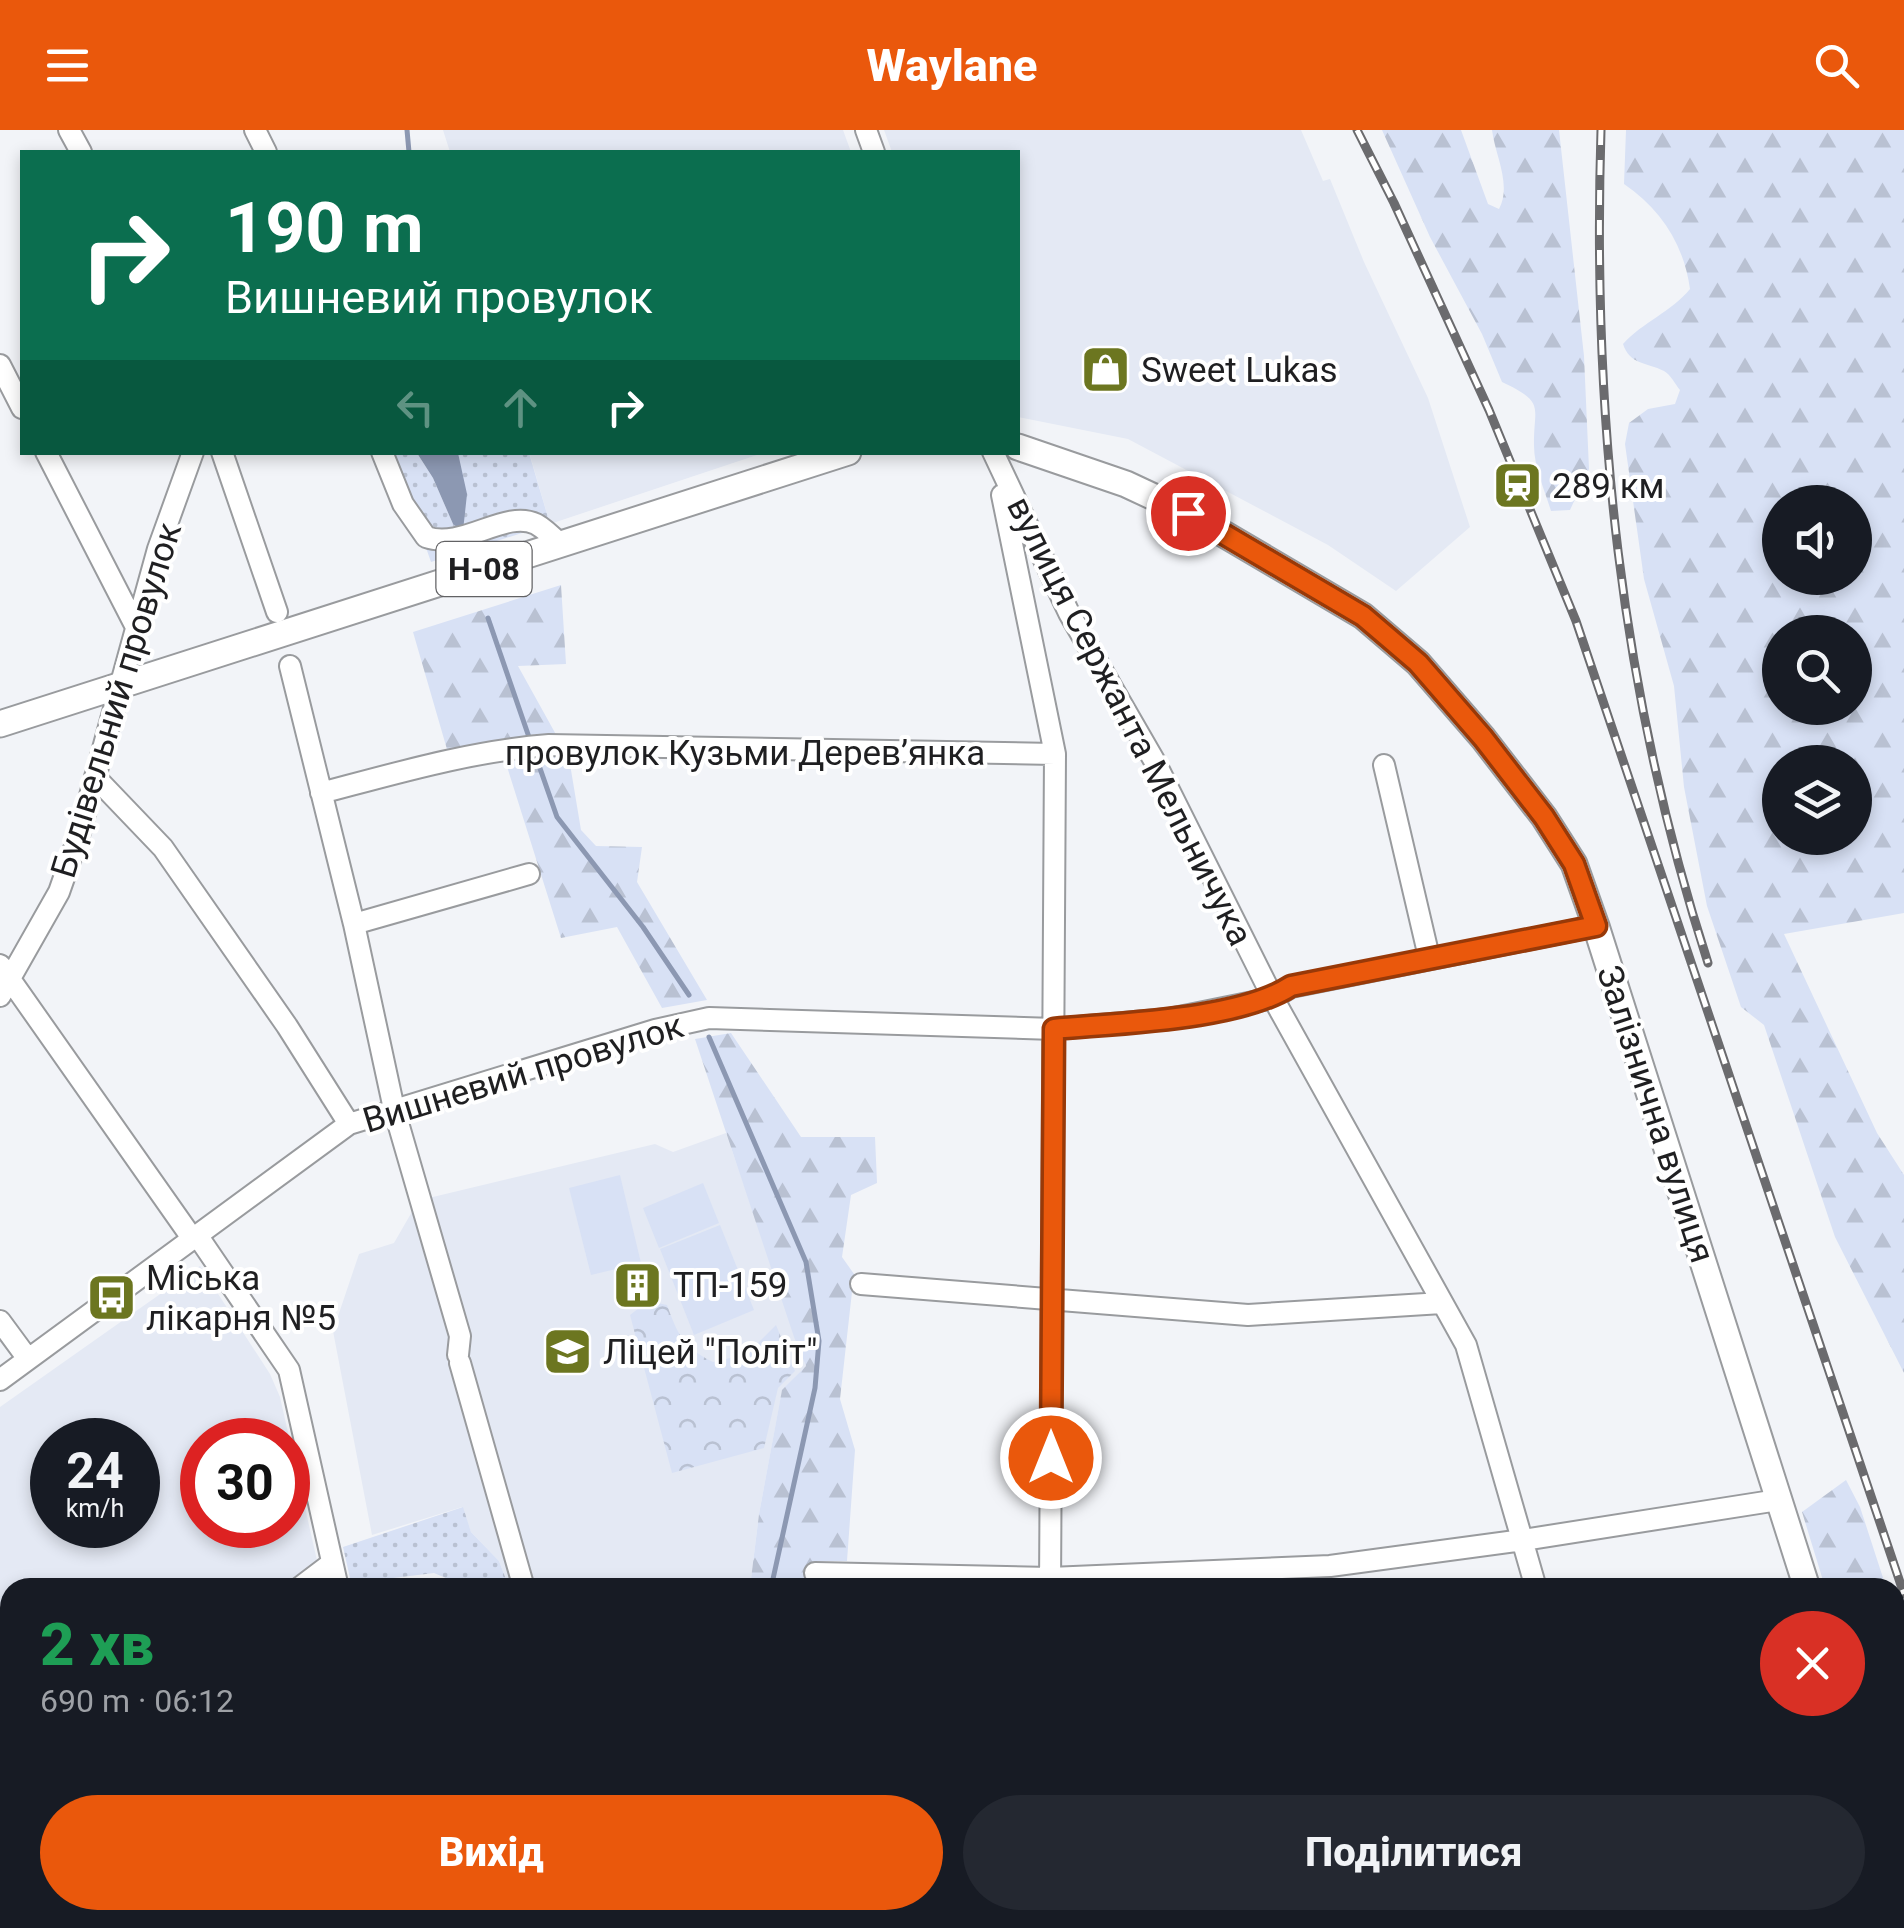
<!DOCTYPE html>
<html lang="uk">
<meta charset="utf-8">
<style>
:root{--surface:#171b24;--page:#242831;--text:#f1f3f6;--muted:#9ea1a6;--accent:#ea580c}
body{margin:0;font-family:Roboto,sans-serif;background:var(--page);color:var(--text);height:100vh;display:flex;flex-direction:column;font-size:38px;white-space:nowrap}
*{box-sizing:border-box;margin:0}
p{font-size:32px;color:var(--muted)}
.icon{flex:none;width:55px;height:55px;fill:none;stroke:currentColor;stroke-width:2;stroke-linecap:round;stroke-linejoin:round}
.map{position:relative;flex:1;overflow:hidden}
.panel{position:absolute;left:0px;top:1448px;width:1905px;height:352px;display:flex;flex-direction:column;background:var(--surface);border-radius:30px 30px 0 0;box-shadow:0 5px 15px #0003}
.panel>*{flex:none}
.top-card{position:absolute;left:20px;top:20px;width:1000px;height:305px;border-radius:0px;box-shadow:0 5px 15px #0003;background:#0b6e4f;color:#fff;overflow:hidden}
.tools{position:absolute;left:1762px;top:355px;display:grid;gap:20px}
.tools a{display:grid;place-items:center;width:110px;height:110px;border-radius:50%;background:var(--surface);box-shadow:0 5px 15px #0003;font-size:50px}
.speed{position:absolute;left:30px;top:1288px;display:flex;gap:20px;font-size:50px;font-weight:700;text-align:center}
.speed>*{display:grid;place-content:center;width:130px;height:130px;border-radius:50%;background:var(--surface);box-shadow:0 5px 15px #0003;line-height:1}
.speed small{font-size:25px;font-weight:400}
.speed .limit{border:15px solid #d22;background:#fff;color:#111}
.pin{position:absolute;display:grid;place-items:center;width:85px;height:85px;color:#fff;margin:-42px;border:5px solid #fff;border-radius:50%;box-shadow:0 2px 10px #0007}
.me{position:absolute;width:110px;margin:-55px;rotate:0deg;stroke-linejoin:round;filter:drop-shadow(0 0 8px #0008)}
.turn{display:flex;align-items:center;gap:35px;height:210px;padding:0 40px;font-size:45px}
.turn .icon{width:130px;height:130px;stroke-width:2.5}
.turn b{display:block;font-size:70px;line-height:85px}
.lanes{display:flex;align-items:center;height:95px;padding:0 40px;background:#0003;justify-content:center;gap:50px;direction:ltr}
.lanes .off{opacity:.35}
.round{display:grid;place-items:center;flex:none;width:105px;height:105px;border-radius:52px;background:var(--page)}
.summary{display:flex;align-items:center;justify-content:space-between;height:170px;padding:0 40px}
h1{font-size:60px;font-weight:800;line-height:75px;color:#1e9e55}
.primary-button{display:flex;gap:20px;margin-top:auto;padding:20px 40px}
.primary-button a{flex:1;height:115px;border-radius:60px;background:var(--accent);color:#fff;font-size:40px;font-weight:800;line-height:115px;text-align:center}
.primary-button a+a{background:var(--page);color:var(--text)}
header{display:flex;justify-content:space-between;align-items:center;height:130px;padding:0 40px;background:var(--accent);color:#fff;font-size:45px;font-weight:800}
.map>svg:first-child{display:block}
</style>
<header><svg class="icon" aria-label="menu" viewBox="0 0 24 24"><path d="M4 6h16M4 12h16M4 18h16"/></svg>Waylane<svg class="icon" aria-label="search" viewBox="0 0 24 24"><circle cx="10" cy="10" r="6"/><path d="M15 15l6 6"/></svg></header>
<div class="map">
<svg width="1904" height="1798" viewBox="0 0 1904 1798">
<defs>
<pattern id="grass-dots" width="8" height="8" patternUnits="userSpaceOnUse" patternTransform="scale(2.5)"><rect width="8" height="8" fill="#d8e1f5"/><path d="M2 2h.1M6 6h.1" fill="none" stroke="#b9c1d2" stroke-width="1.8" stroke-linecap="round"/></pattern>
<pattern id="forest-firs" width="22" height="20" patternUnits="userSpaceOnUse" patternTransform="scale(2.5)"><rect width="22" height="20" fill="#d8e1f5"/><path d="M5 1l3.5 6h-7zM16 11l3.5 6h-7z" fill="#b9c1d2"/></pattern>
<pattern id="park-crowns" width="20" height="18" patternUnits="userSpaceOnUse" patternTransform="scale(2.5)"><rect width="20" height="18" fill="#d8e1f5"/><path d="M2 6a3 3 0 1 1 6 0M12 15a3 3 0 1 1 6 0" fill="none" stroke="#b9c1d2"/></pattern>
</defs>
<rect width="100%" height="100%" fill="#f2f4f8"/>
<path fill="#e4e9f4" fill-rule="evenodd" d="M 443,0 L 843,0 L 851,22 L 450,22 Z
M 884,0 L 1301,0 L 1323,51 L 1330,49 L 1364,132 L 1428,268 L 1470,397 L 1396,461 L 1328,415 L 1128,309 L 1018,287 L 1018,22 L 892,22 Z
M 529,322 L 763,323 L 550,394 Z
M 726,1003 L 806,1236 L 782,1261 L 759,1384 L 750,1457 L 509,1457 L 499,1431 L 471,1402 L 462,1377 L 372,1405 L 333,1201 L 359,1124 L 394,1113 L 413,1080 L 412,1072 L 655,1014 L 673,1022 Z
M 200,1136 L 270,1244 L 280,1267 L 323,1457 L 10,1458 L 10,1790 L 397,1790 L 399,1798 L 0,1798 L 0,1277 ZM 52,1310 L 138,1310 L 138,1395 L 52,1395 ZM 202,1310 L 288,1310 L 288,1395 L 202,1395 Z
M 500,1790 L 700,1790 L 704,1798 L 504,1798 Z"/>
<path fill="url(#grass-dots)" d="M 393,323 L 417,323 L 433,348 L 453,394 L 458,323 L 529,323 L 550,394 L 431,432 Z
M 463,1377 L 471,1402 L 499,1431 L 509,1457 L 467,1457 L 434,1443 L 385,1449 L 381,1457 L 352,1457 L 343,1417 Z"/>
<path fill="url(#forest-firs)" fill-rule="evenodd" d="M 1382,0 L 1461,0 L 1488,74 L 1499,79 C 1512,55 1495,25 1492,0 L 1559,0 L 1584,226 L 1589,339 L 1570,380 L 1551,381 C 1545,361 1534,337 1534,316 C 1533,277 1547,273 1502,252 L 1482,204 L 1430,107 Z
M 1626,0 L 1904,0 L 1904,783 L 1784,804 L 1877,1003 L 1904,1045 L 1904,1243 L 1835,1107 L 1764,895 L 1741,877 L 1707,776 L 1684,657 L 1674,556 L 1644,449 L 1625,314 L 1629,293 L 1648,279 L 1675,274 L 1680,260 C 1675,254 1671,245 1664,241 C 1646,232 1630,235 1623,214 C 1643,192 1671,182 1690,159 C 1684,115 1661,79 1624,54 ZM 1780,372 L 1855,372 L 1855,448 L 1780,448 ZM 1780,502 L 1855,502 L 1855,578 L 1780,578 ZM 1780,632 L 1855,632 L 1855,708 L 1780,708 Z
M 561,455 L 566,534 L 518,536 L 569,628 L 581,700 L 596,716 L 642,717 L 637,752 L 707,870 L 662,878 L 617,797 L 561,808 L 504,627 L 453,640 L 413,502 Z
M 731,903 L 801,1007 L 875,1007 L 877,1053 L 851,1065 L 842,1127 L 854,1144 L 840,1269 L 855,1320 L 847,1431 L 815,1431 L 809,1457 L 750,1457 L 759,1384 L 782,1260 L 806,1236 L 794,1207 L 695,909 Z
M 1846,1350 L 1860,1377 L 1886,1457 L 1825,1457 L 1802,1382 Z
M 1895,1486 L 1904,1514 L 1904,1681 L 1895,1656 Z"/>
<path fill="url(#park-crowns)" d="M 648,1171 L 667,1175 C 678,1205 683,1217 713,1232 L 747,1224 L 776,1195 L 795,1241 L 778,1258 L 764,1318 L 672,1343 L 630,1185 Z"/>
<path fill="#d8e1f5" d="M 620,1045 L 641,1133 L 591,1145 L 569,1058 Z
M 703,1053 L 719,1093 L 659,1118 L 643,1078 Z
M 720,1095 L 754,1180 L 694,1205 L 660,1119 Z"/>
<path fill="#8c98b2" d="M 417,323 L 458,323 L 467,364 L 463,401 L 453,394 L 433,348 Z"/>
<g fill="none" stroke-linecap="round" stroke-linejoin="round">
<path stroke="#8c98b2" stroke-width="5" d="M 407,0 L 409,22
M 488,488 L 531,613
M 535,624 L 557,687 L 643,797 L 689,865
M 709,907 L 806,1132 L 819,1211 L 815,1258 L 771,1458
M 741,1790 L 746,1798"/>
<defs>
<path id="minor" d="M 69,0 L 81,22
M 255,0 L 266,22
M 866,0 L 874,22
M 0,235 L 22,278
M 46,322 L 136,497
M 222,322 L 277,482
M 382,322 L 403,374 L 426,407 C 463,420 505,379 536,394 C 545,399 554,408 561,415
M 993,322 L 1069,483 L 1155,632 L 1273,868 L 1466,1215 L 1536,1458
M 1002,365 L 1055,624 L 1050,1458
M 290,536 L 354,794 L 394,979 L 460,1206 L 458,1225
M 1384,635 L 1429,827
M 95,647 L 163,718 L 287,896 L 349,994
M 321,663 C 397,643 471,621 549,615 L 1055,624
M 354,794 L 529,744
M 0,835 L 192,1108
M 0,866 L 59,762 L 80,702 L 158,419 L 193,322
M 197,1105 L 289,1240 L 338,1458
M 861,1154 L 1248,1185 L 1442,1173
M 0,1191 L 28,1229
M 460,1233 L 524,1458
M 0,1250 L 349,994 L 655,900 L 709,888 L 1054,899 L 1169,889 L 1273,868 L 1291,857 L 1596,796
M 815,1443 L 1050,1448 L 1330,1436 L 1523,1410 L 1778,1370
M 299,1458 L 332,1433
M 0,1632 L 10,1644
M 412,1790 L 414,1798
M 1588,1790 L 1588,1798
M 1774,1790 L 1776,1798
M 1048,1798 L 1048,1790"/>
<path id="major" d="M 1018,317 L 1126,354 L 1188,383 L 1363,486 L 1418,533 L 1483,608 L 1544,687 L 1574,734 L 1596,796 L 1807,1458
M 0,594 L 848,322
M 1895,1716 L 1904,1743"/>
</defs>
<use href="#minor" stroke="#999b9e" stroke-width="24"/>
<use href="#major" stroke="#999b9e" stroke-width="29"/>
<use href="#minor" stroke="#fff" stroke-width="20"/>
<use href="#major" stroke="#fff" stroke-width="25"/>
<defs>
<path id="rail" d="M 1357,0 L 1394,73 L 1489,280 L 1576,491 L 1904,1464
M 1601,0 C 1592,286 1620,561 1708,833"/>
</defs>
<use href="#rail" stroke="#6b6b6e" stroke-width="9"/>
<use href="#rail" stroke="#fff" stroke-width="5" stroke-dasharray="15" stroke-linecap="butt"/>
</g>
<g fill="none" stroke-linecap="round" stroke-linejoin="round">
<defs>
<path id="route" d="M 1051,1328 L 1054,899 C 1118,893 1239,890 1291,856 L 1596,796 L 1574,734 L 1544,687 L 1483,608 L 1418,533 L 1363,486 L 1188,383"/>
</defs>
<use href="#route" stroke="#983908" stroke-width="25"/>
<use href="#route" stroke="#ea580c" stroke-width="18"/>
</g>
<defs>
<symbol id="shop-square" viewBox="-11 -11 22 22"><rect x="-9" y="-9" width="18" height="18" rx="4" fill="#6c7620" stroke="#fff"/><path d="M-5-2.5h2.3a2.7 3.5 0 0 1 5.4 0H5L5.5 6h-11ZM-1.5-2.5h3a1.5 2.3 0 0 0-3 0Z" fill="#fff"/></symbol>
<symbol id="station-square" viewBox="-11 -11 22 22"><rect x="-9" y="-9" width="18" height="18" rx="4" fill="#6c7620" stroke="#fff"/><path d="M-3-6H3Q5-6 5-4V2Q5 4 3 4L4.5 6H3L1.5 4h-3L-3 6H-4.5L-3 4Q-5 4-5 2V-4Q-5-6-3-6ZM-3.5-4v3h7v-3ZM-3.5 1v1.5H-2V1ZM2 1v1.5H3.5V1Z" fill="#fff"/></symbol>
<symbol id="building-square" viewBox="-11 -11 22 22"><rect x="-9" y="-9" width="18" height="18" rx="4" fill="#6c7620" stroke="#fff"/><path d="M-4-6H4V6H1V3H-1V6H-4ZM-2.5-4.3h1.7v1.8h-1.7ZM.8-4.3h1.7v1.8H.8ZM-2.5-1h1.7V.8h-1.7ZM.8-1h1.7V.8H.8Z" fill="#fff"/></symbol>
<symbol id="bus-square" viewBox="-11 -11 22 22"><rect x="-9" y="-9" width="18" height="18" rx="4" fill="#6c7620" stroke="#fff"/><path d="M-5-6H5V4H4V6H2V4H-2V6H-4V4H-5ZM-3.5-4V0h7V-4ZM-3.5 1.2v1.5H-2V1.2ZM2 1.2v1.5H3.5V1.2Z" fill="#fff"/></symbol>
<symbol id="school-square" viewBox="-11 -11 22 22"><rect x="-9" y="-9" width="18" height="18" rx="4" fill="#6c7620" stroke="#fff"/><path d="M0-5L7-2L0 1L-7-2ZM-4 1L0 2.5L4 1V4Q0 6-4 4Z" fill="#fff"/></symbol>
</defs>
<g fill-rule="evenodd">
<use href="#shop-square" x="1078" y="212" width="55" height="55"/>
<use href="#station-square" x="1490" y="328" width="55" height="55"/>
<use href="#building-square" x="610" y="1128" width="55" height="55"/>
<use href="#bus-square" x="84" y="1140" width="55" height="55"/>
<use href="#school-square" x="540" y="1194" width="55" height="55"/>
</g>
<g text-anchor="middle" stroke-width="8" stroke-linejoin="round" paint-order="stroke">
<rect fill="#fff" stroke="#626264" stroke-width="2.5" x="436.5" y="412" width="95" height="54" rx="8"/>
<g font-size="32" font-weight="bold" fill="#1f1f21">
<text x="484" y="450">Н-08</text>
</g>
<g font-size="35" fill="#1f1f21" stroke="#fff" text-anchor="start">
<text x="1141" y="252">Sweet Lukas</text>
<text x="1552" y="368">289 км</text>
<text x="146" y="1160">Міська<tspan x="146" dy="40">лікарня №5</tspan></text>
<text x="673" y="1167">ТП-159</text>
<text x="603" y="1234">Ліцей "Політ"</text>
</g>
<g font-size="35" fill="#1f1f21" stroke="#fff">
<text transform="translate(116 570) rotate(-73)" y="12">Будівельний провулок</text>
<text transform="translate(1130 591) rotate(63)" y="12">вулиця Сержанта Мельничука</text>
<text x="745" y="635">провулок Кузьми Деревʼянка</text>
<text transform="translate(523 943) rotate(-17)" y="12">Вишневий провулок</text>
<text transform="translate(1656 984) rotate(72)" y="12">Залізнична вулиця</text>
</g>
</g>
</svg>
<div class="tools">
<a><svg class="icon" aria-label="sound" viewBox="0 0 24 24"><path d="M4 9h4l5-4v14l-5-4H4zM17 9q2 3 0 6"/></svg></a>
<a><svg class="icon" aria-label="search" viewBox="0 0 24 24"><circle cx="10" cy="10" r="6"/><path d="M15 15l6 6"/></svg></a>
<a><svg class="icon" aria-label="layers" viewBox="0 0 24 24"><path d="M12 4l9 5-9 5-9-5zM3 14l9 5 9-5"/></svg></a>
</div>
<div class="speed"><div>24<small>km/h</small></div><div class="limit">30</div></div>
<div class="pin" style="left:1188px;top:383px;background:#d93025"><svg class="icon" aria-label="arrive" viewBox="0 0 24 24"><path d="M6 21V4h12l-3 4 3 4H6"/></svg></div>
<svg class="me" style="left:1051px;top:1328px" viewBox="-20 -20 40 40"><circle r="17" fill="#ea580c" stroke="#fff" stroke-width="3"/><path d="M0-11L8 9 0 5-8 9z" fill="#fff"/></svg>
<div class="top-card">
<div class="turn"><svg class="icon" aria-label="right" viewBox="0 0 24 24"><path d="M7 20v-9h11M14 6l5 5-5 5"/></svg><div><b>190 m</b>Вишневий провулок</div></div>
<div class="lanes"><svg class="icon off" aria-label="left" viewBox="0 0 24 24"><path d="M17 20v-9H6M10 6l-5 5 5 5"/></svg><svg class="icon off" aria-label="ahead" viewBox="0 0 24 24"><path d="M12 20V5M6 11l6-6 6 6"/></svg><svg class="icon" aria-label="right" viewBox="0 0 24 24"><path d="M7 20v-9h11M14 6l5 5-5 5"/></svg></div>
</div>
<section class="panel">
<div class="summary"><div><h1>2 хв</h1><p>690 m · 06:12</p></div><a class="round" style="background:#d93025;color:#fff"><svg class="icon" aria-label="close" viewBox="0 0 24 24"><path d="M6 6l12 12M18 6L6 18"/></svg></a></div>
<div class="primary-button"><a>Вихід</a><a>Поділитися</a></div>
</section>
</div>
